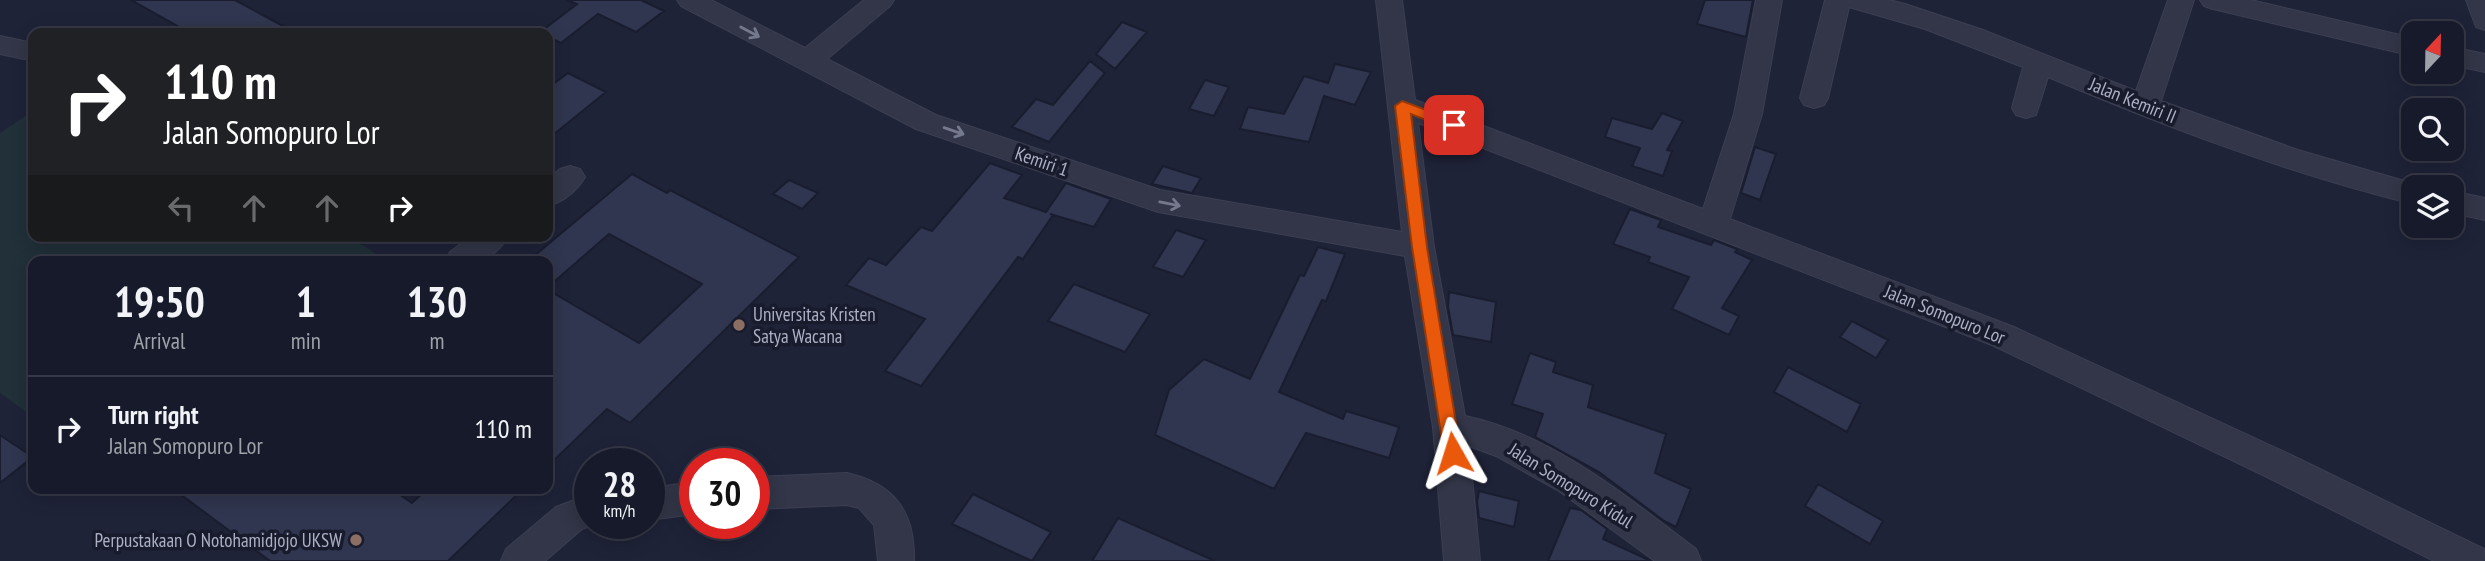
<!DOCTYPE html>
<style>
:root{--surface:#171a2a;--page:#202332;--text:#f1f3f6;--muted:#9ea1a8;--line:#363847}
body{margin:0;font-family:"PT Sans Narrow",sans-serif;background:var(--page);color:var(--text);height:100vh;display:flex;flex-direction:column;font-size:26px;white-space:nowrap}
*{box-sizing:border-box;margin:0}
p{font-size:23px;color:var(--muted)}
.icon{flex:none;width:38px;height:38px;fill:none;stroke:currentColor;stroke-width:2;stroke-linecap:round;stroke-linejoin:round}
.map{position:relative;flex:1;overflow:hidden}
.drawer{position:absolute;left:28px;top:256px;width:525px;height:238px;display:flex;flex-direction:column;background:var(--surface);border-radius:14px;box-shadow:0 4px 18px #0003,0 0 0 2px var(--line)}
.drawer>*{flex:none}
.hud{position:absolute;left:28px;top:28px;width:525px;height:214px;border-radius:14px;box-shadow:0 4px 18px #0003,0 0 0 2px var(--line);background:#202124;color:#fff;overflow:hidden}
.needle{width:46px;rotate:22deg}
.controls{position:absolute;left:2401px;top:21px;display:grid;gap:14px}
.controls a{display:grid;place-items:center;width:63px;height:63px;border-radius:14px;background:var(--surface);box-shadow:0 4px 18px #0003,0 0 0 2px var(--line);font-size:35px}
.speed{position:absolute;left:574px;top:448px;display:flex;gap:14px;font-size:35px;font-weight:700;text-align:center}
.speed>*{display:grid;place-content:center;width:91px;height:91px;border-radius:50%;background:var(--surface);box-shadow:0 4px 18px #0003,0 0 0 2px var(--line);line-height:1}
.speed small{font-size:18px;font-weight:400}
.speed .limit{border:10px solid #d22;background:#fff;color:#111}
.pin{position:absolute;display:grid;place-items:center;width:60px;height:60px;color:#fff;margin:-30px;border-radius:14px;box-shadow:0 4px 10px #0006}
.me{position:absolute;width:77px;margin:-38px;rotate:354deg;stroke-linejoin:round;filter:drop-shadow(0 0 5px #0008)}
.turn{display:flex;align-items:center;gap:24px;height:147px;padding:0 21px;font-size:32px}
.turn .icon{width:91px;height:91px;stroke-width:2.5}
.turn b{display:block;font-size:49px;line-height:60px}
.lanes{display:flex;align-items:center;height:66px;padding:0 21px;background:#0003;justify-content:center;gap:35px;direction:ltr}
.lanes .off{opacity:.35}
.eta{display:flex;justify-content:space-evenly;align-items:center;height:119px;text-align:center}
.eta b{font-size:42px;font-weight:700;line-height:49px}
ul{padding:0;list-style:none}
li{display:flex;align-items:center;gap:21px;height:105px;padding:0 21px;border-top:2px solid var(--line)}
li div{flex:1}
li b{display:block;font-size:26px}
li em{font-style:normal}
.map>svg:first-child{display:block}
</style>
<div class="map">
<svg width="2485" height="561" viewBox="0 0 2485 561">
<rect width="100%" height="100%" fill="#1f2338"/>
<path fill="#213039" d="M 33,111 L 33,236 L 349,236 L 386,261 L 33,261 L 33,417 L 0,393 L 0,133 Z"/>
<path fill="#30364f" stroke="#1a1d2f" stroke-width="2" d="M 131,0 L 235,0 L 296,33 L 190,33 Z
M 567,0 L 641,0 L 664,11 L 636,32 L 598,14 L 561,43 L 548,37 L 548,33 L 539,33 L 577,4 Z
M 1705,0 L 1753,0 L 1746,37 L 1697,24 Z
M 1122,22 L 1147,32 L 1115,69 L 1096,54 Z
M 1090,61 L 1105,73 L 1049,142 L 1012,127 L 1036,99 L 1053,105 Z
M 1335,64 L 1371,72 L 1355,105 L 1324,96 L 1309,142 L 1240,129 L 1248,107 L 1284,114 L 1304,76 L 1328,83 Z
M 568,73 L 606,92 L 548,139 L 548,88 Z
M 1205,80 L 1229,87 L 1214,116 L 1189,109 Z
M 1662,113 L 1683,121 L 1667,150 L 1672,151 L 1663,176 L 1632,166 L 1640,148 L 1605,137 L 1612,118 L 1652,129 Z
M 1755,147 L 1776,154 L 1760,200 L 1741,193 Z
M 990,163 L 1022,175 L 1004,198 L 1046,212 L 1066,183 L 1111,199 L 1094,227 L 1050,214 L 1053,215 L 1023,259 L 1018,257 L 921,386 L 885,371 L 925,319 L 846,285 L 869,258 L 886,265 L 921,227 L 932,231 Z
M 1163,166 L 1201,178 L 1192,193 L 1152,184 Z
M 632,174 L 667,193 L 670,190 L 799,257 L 630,423 L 607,409 L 548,466 L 548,290 L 639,343 L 702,284 L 609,234 L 548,287 L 548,261 L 528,261 Z
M 789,180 L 818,193 L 802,209 L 773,194 Z
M 1630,209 L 1661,220 L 1658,227 L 1711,245 L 1714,240 L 1737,249 L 1735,252 L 1752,260 L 1722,308 L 1739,316 L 1729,335 L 1672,309 L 1689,277 L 1648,262 L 1650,257 L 1613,244 Z
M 1176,230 L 1206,240 L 1183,277 L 1153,267 Z
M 1318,247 L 1345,254 L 1326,301 L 1322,300 L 1279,392 L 1343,419 L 1346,411 L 1399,427 L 1389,458 L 1306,433 L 1274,489 L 1155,435 L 1169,390 L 1204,359 L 1250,379 L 1300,275 L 1304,276 Z
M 1074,284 L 1150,314 L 1125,352 L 1048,321 Z
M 1449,292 L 1496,302 L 1491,342 L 1453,335 L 1448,307 Z
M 1852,321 L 1888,340 L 1876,358 L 1840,337 Z
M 1530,353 L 1556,362 L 1553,372 L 1593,385 L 1588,407 L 1666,434 L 1655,473 L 1691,489 L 1676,527 L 1664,521 L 1599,472 L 1535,437 L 1543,414 L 1512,404 Z
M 1788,367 L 1861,404 L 1847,432 L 1774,392 Z
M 0,435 L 33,457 L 0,483 Z
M 1818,484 L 1883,521 L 1870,544 L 1805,506 Z
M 172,488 L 390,488 L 412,503 L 428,488 L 524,488 L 448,561 L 270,561 Z
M 1479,491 L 1519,501 L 1514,527 L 1479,518 L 1477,502 Z
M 973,494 L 1051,532 L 1032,561 L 952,524 Z
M 1570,508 L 1581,510 L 1607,529 L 1603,539 L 1651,561 L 1548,561 Z
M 1118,518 L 1215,561 L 1092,561 Z"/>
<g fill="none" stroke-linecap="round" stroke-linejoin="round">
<defs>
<path id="minor" d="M 677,0 L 711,0 L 805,48 L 864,0 L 894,0 L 890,6 L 827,59 L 936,115 L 1160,190 L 1402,232 L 1376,0 L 1402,0 L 1415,100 L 1703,209 L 1734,114 L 1756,0 L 1782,0 L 1762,114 L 1730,219 L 2014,327 L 2289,454 L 2484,549 L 2485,561 L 2434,561 L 2265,476 L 1992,345 L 1418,123 L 1434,247 L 1465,416 C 1552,434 1627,497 1696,549 L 1701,561 L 1655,561 L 1559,491 L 1496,456 L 1469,446 L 1480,561 L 1444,561 L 1433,427 L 1405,256 L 1158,212 L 916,129 L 681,6 Z
M 1825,0 L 1889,0 L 1905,4 L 1983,30 L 2136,91 L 2168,0 L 2194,0 L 2161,101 L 2298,150 L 2425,187 L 2413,187 L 2413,204 C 2287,173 2167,127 2048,77 L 2036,115 L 2026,118 L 2016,115 L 2012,108 L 2023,67 L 1925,29 L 1849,7 L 1828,98 L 1824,105 L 1814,108 L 1804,105 L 1800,98 Z
M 2200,0 L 2251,0 L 2413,38 L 2413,56 L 2213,9 L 2204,6 Z
M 2466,0 L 2485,0 L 2485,30 L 2476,27 Z
M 0,36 L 33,43 L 33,57 L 24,59 L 0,54 Z
M 2452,47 L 2485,54 L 2485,72 L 2452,65 Z
M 570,166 L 580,169 L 585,177 C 577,191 563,202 548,206 L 548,179 L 560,169 Z
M 2452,191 L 2485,198 L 2485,220 L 2452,213 Z
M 471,236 L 508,236 C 493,264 473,261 446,261 L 450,252 Z
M 847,473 C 895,484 915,512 914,561 L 878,561 L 874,525 L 859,508 L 847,505 L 754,509 L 754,477 Z
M 695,482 L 695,514 L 649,520 L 649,488 Z
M 590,494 L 590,523 L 597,523 L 582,529 L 545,561 L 501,561 L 506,549 L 556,507 Z"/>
</defs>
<use href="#minor" stroke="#3c3f52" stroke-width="2"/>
<use href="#minor" fill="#323648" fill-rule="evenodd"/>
</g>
<defs><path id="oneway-shaft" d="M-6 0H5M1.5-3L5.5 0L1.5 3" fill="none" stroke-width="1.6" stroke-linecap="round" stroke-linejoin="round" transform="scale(1.75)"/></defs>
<g stroke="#75798d">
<use href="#oneway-shaft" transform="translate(750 32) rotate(28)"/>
<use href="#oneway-shaft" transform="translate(954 131) rotate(19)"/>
<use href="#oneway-shaft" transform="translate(1170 204) rotate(11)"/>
</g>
<path fill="#ea580c" stroke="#983908" stroke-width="2" d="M 1402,101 L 1459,122 L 1461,125 L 1454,131 L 1411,114 L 1427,247 L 1461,453 L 1459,459 L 1453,461 L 1446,459 L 1444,453 L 1412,247 L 1395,106 Z"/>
<g fill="#8d6e63" stroke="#181b2c" stroke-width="2.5">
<circle cx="739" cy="325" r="7"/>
<circle cx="356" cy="540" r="7"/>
</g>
<g text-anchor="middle" stroke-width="7" stroke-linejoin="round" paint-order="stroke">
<g font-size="19" fill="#acb0c5" stroke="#181b2c">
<text transform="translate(2133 100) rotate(22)" y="7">Jalan Kemiri II</text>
<text transform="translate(1042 161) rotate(19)" y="7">Kemiri 1</text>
<text transform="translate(1945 314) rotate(22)" y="7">Jalan Somopuro Lor</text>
<text transform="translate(1571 485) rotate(32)" y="7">Jalan Somopuro Kidul</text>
</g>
<g font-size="19" fill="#acb0c5" stroke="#181b2c" text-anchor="start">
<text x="753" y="321">Universitas Kristen<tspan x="753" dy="22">Satya Wacana</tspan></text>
<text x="342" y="547" text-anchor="end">Perpustakaan O Notohamidjojo UKSW</text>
</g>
</g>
</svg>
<div class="controls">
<a><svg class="needle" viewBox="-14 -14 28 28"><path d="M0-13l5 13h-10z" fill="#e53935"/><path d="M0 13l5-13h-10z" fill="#9ea1a8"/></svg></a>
<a><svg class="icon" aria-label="search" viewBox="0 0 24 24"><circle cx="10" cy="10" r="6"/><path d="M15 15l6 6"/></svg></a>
<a><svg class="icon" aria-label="layers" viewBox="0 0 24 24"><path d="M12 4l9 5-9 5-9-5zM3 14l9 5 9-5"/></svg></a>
</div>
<div class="speed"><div>28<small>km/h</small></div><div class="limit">30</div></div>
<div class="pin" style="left:1454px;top:125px;background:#d93025"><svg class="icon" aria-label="arrive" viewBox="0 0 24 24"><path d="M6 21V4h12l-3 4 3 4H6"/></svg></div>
<svg class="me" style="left:1453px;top:453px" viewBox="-20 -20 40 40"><path d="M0-17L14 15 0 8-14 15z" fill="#ea580c" stroke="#fff" stroke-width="4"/></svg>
<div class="hud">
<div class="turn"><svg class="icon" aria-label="right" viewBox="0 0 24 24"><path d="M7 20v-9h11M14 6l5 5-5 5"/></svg><div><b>110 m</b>Jalan Somopuro Lor</div></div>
<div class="lanes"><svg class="icon off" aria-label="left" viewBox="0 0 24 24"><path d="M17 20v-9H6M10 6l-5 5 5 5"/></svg><svg class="icon off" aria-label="ahead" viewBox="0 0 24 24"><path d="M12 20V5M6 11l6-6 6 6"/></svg><svg class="icon off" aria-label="ahead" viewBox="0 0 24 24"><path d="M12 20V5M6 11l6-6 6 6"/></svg><svg class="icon" aria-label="right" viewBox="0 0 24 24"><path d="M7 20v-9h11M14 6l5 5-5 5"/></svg></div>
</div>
<section class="drawer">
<div class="eta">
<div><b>19:50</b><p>Arrival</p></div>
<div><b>1</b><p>min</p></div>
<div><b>130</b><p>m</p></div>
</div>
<ul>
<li><svg class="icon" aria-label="right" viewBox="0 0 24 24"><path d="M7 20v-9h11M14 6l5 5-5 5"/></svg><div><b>Turn right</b><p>Jalan Somopuro Lor</p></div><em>110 m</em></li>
</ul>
</section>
</div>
